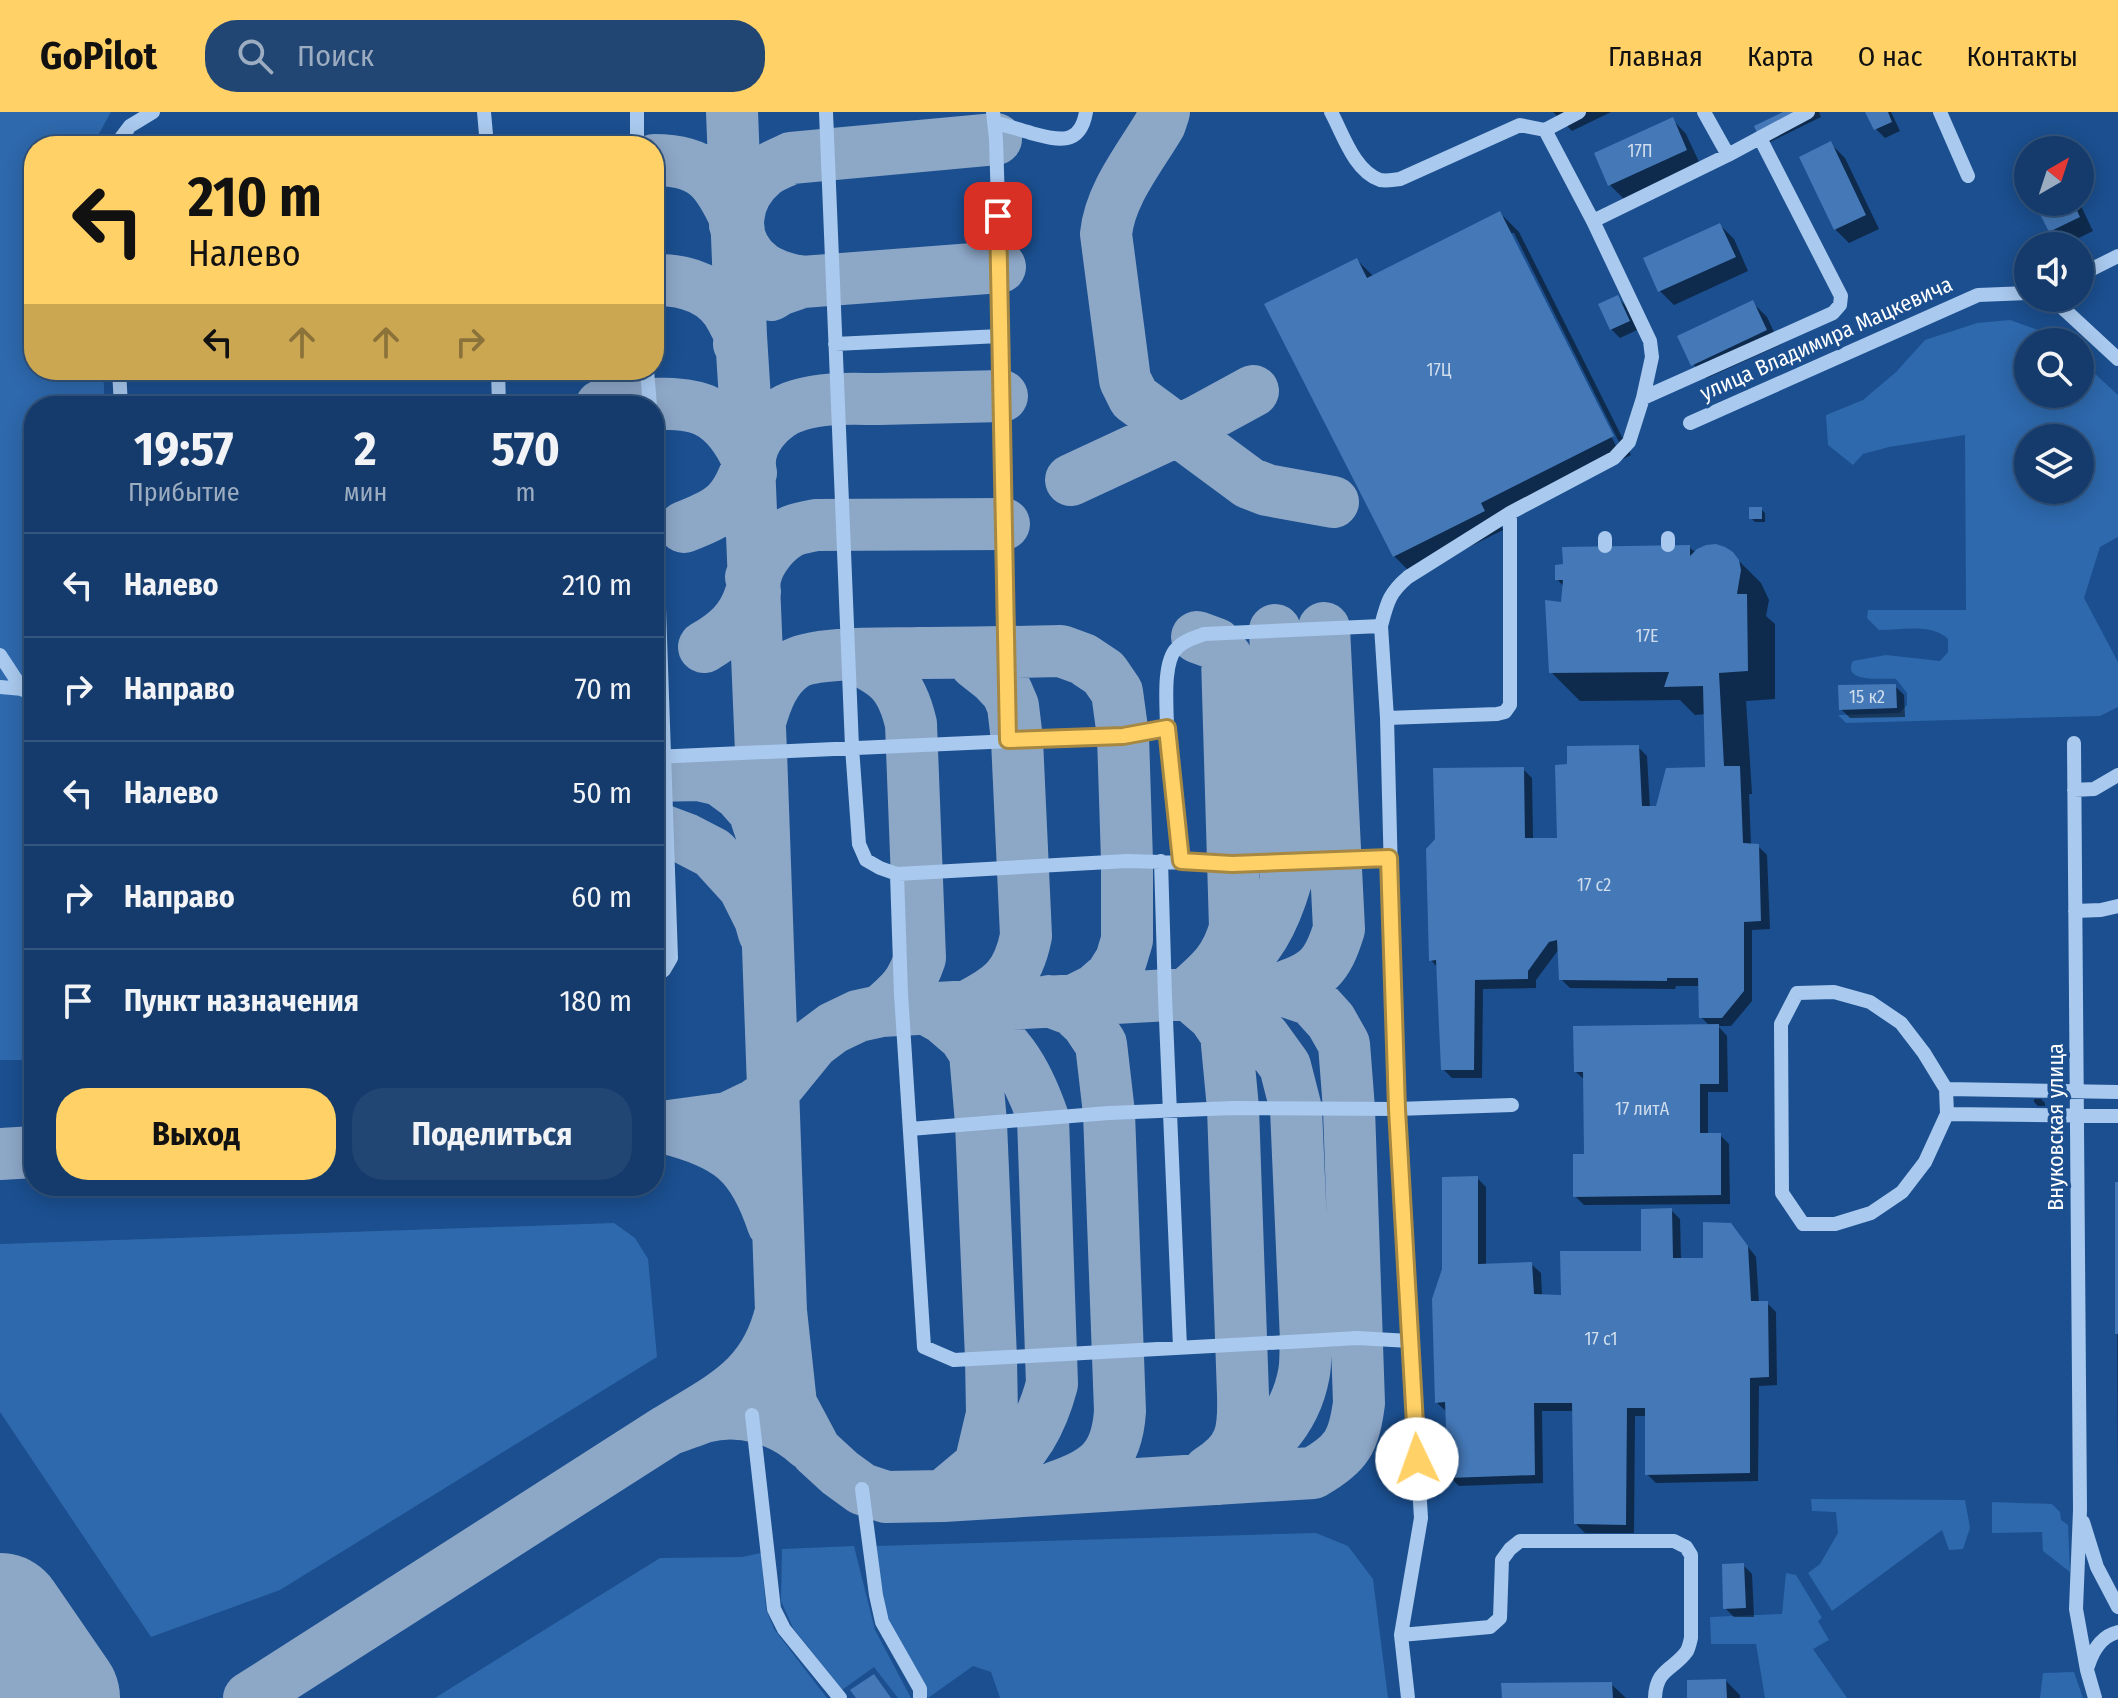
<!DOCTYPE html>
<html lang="ru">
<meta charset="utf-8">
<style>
:root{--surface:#143b6b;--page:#214673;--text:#f1f3f6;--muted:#9dadc1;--line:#33557e;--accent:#ffd166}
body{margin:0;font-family:"Fira Sans Condensed",sans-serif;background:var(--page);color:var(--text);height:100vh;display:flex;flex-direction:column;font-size:30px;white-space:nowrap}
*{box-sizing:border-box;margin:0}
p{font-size:26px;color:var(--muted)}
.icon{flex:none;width:44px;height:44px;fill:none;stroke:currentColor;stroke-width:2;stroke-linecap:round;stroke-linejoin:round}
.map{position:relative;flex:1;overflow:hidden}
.details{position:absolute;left:24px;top:284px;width:640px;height:800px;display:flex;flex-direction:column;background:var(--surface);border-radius:32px;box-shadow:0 4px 20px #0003,0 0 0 2px var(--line)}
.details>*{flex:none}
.hud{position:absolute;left:24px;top:24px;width:640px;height:244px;border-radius:32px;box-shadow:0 4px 20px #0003,0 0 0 2px var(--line);background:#ffd166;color:#111;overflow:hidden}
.needle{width:52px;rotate:39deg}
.buttons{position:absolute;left:2014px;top:24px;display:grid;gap:16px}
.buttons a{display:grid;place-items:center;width:80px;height:80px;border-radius:50%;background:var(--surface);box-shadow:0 4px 20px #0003,0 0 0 2px var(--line);font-size:40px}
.pin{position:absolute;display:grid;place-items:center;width:68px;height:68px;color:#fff;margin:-34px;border-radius:16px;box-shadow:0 4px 12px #0006}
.me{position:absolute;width:88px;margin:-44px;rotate:357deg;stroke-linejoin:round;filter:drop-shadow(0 0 6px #0008)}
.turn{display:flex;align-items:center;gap:28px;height:168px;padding:0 32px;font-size:36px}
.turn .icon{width:104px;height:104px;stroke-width:2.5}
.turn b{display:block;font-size:56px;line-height:68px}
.lanes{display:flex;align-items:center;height:76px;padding:0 32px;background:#0003;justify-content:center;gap:40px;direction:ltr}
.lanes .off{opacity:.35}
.eta{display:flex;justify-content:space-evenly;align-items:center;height:136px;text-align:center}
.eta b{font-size:48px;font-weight:700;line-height:56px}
.button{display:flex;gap:16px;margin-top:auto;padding:16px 32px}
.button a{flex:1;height:92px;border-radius:32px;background:var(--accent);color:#111;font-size:32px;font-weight:700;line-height:92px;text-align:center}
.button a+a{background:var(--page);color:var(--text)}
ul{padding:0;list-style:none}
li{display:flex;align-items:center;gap:24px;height:104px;padding:0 32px;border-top:2px solid var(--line)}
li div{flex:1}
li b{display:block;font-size:30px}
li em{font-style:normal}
header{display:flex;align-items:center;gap:48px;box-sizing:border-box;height:112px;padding:0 40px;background:var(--accent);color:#111}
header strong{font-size:38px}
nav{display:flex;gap:44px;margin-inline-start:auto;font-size:28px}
.search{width:560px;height:72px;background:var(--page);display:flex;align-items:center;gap:20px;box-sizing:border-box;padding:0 28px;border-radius:32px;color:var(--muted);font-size:30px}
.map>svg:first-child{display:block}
</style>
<header>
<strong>GoPilot</strong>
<div class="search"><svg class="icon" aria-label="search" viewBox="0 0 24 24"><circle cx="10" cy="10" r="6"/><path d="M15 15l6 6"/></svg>Поиск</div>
<nav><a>Главная</a><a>Карта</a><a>О нас</a><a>Контакты</a></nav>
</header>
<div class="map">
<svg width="2118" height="1586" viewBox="0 0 2118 1586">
<rect width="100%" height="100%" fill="#1b4f8f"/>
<path fill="#2e69ad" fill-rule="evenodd" d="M 0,0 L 111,0 L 96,27 L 96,34 L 34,34 L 34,258 L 103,258 L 105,294 L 34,294 L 34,948 L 0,948 Z
M 2010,208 L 2044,220 L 2057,230 L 2028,230 L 2028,282 L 2080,282 L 2080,248 L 2118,283 L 2118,425 L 2100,435 L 2084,486 L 2118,550 L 2118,595 L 2100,604 L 1846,611 L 1838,603 L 1899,601 L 1907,593 L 1907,581 L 1896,567 C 1883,566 1841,571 1853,549 L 1886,543 L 1940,549 L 1948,540 L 1948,527 C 1932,511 1901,518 1879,518 L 1867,506 L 1868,498 L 1966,498 L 1965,323 L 1889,335 L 1863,342 L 1853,353 L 1828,333 L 1826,303 L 1863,288 L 1896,260 L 1925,228 L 1977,211 ZM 2080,326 L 2080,378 L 2028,378 L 2028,326 Z
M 614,1111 L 635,1126 L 648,1147 L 657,1245 L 280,1478 L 151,1525 L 0,1300 L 0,1132 Z
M 1811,1387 L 1965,1388 L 1970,1416 L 1963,1437 L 1949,1438 L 1942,1418 L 1832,1499 L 1808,1461 L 1820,1452 L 1838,1421 L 1836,1400 L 1812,1399 Z
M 1992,1390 L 2052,1392 L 2060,1400 L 2061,1408 L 2068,1413 L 2070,1460 L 2043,1439 L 2042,1420 L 1992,1421 Z
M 1316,1421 L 1348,1434 L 1373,1467 L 1388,1586 L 1000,1586 L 991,1560 L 973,1554 L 928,1586 L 888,1512 L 875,1434 Z
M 854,1434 L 875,1518 L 911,1586 L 898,1586 L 874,1555 L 842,1578 L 793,1516 L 781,1489 L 782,1437 Z
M 761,1441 L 766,1497 L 774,1517 L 827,1586 L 435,1586 L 660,1446 L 742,1445 Z
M 1786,1461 L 1796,1463 L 1822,1506 L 1818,1509 L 1829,1528 L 1813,1537 L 1847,1586 L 1765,1586 L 1756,1532 L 1711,1532 L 1710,1505 L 1782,1502 Z
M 2074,1560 L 2083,1586 L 2040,1586 L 2043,1561 Z"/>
<path fill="#0007" fill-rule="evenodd" d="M 1553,0 L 1611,0 L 1572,19 Z
M 1787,0 L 1819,0 L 1821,5 L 1768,31 L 1759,22 Z
M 1867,0 L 1891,0 L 1900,19 L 1885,26 L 1876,17 Z
M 1672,7 L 1686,22 L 1700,52 L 1624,87 L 1610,73 Z
M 1831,32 L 1845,46 L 1879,117 L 1849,131 L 1835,117 Z
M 2080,47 L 2086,57 L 2081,59 L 2085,66 L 2080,68 Z
M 2036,90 L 2079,90 L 2093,119 L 2064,133 L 2050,119 Z
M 1500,101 L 1519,120 L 1631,343 L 1499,410 L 1503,418 L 1413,463 L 1394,444 L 1357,148 L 1374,165 ZM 1509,121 L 1514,121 L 1620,332 L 1616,334 Z
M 1720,113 L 1734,127 L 1748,159 L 1674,193 L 1660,179 Z
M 1618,186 L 1627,195 L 1637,218 L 1620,226 L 1611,217 Z
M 1753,191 L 1767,205 L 1780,233 L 1707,266 L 1693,252 Z
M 1761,397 L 1765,401 L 1765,410 L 1755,410 L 1751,406 Z
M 1689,435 L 1696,441 L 1732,442 L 1761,471 L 1769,488 L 1766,504 L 1775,512 L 1775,587 L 1746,589 L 1752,682 L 1749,682 L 1751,733 L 1758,734 L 1767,743 L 1770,817 L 1752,818 L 1752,889 L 1731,914 L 1718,914 L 1727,924 L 1728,980 L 1708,980 L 1708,1023 L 1720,1023 L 1729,1032 L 1730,1092 L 1584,1093 L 1575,1084 L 1586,1044 L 1586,969 L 1576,960 L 1710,914 L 1701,905 L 1700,874 L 1676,874 L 1675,877 L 1570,876 L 1561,867 L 1559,837 L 1536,868 L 1536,876 L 1483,877 L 1482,966 L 1452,966 L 1443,957 L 1438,856 L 1431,848 L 1523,657 L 1532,666 L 1533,728 L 1559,728 L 1638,635 L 1647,644 L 1650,696 L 1658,696 L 1707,657 L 1706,602 L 1695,603 L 1680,588 L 1580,589 L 1551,560 L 1564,475 L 1557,467 Z
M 1895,574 L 1904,583 L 1905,605 L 1850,606 L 1841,597 Z
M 2034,987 L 2041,987 L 2045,991 L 2045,994 L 2038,994 L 2034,990 Z
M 1477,1066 L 1486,1075 L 1486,1154 L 1531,1152 L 1541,1161 L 1542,1184 L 1563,1185 L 1643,1141 L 1671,1098 L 1680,1107 L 1681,1148 L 1705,1148 L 1739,1123 L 1756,1145 L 1759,1191 L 1767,1191 L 1776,1200 L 1777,1273 L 1759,1274 L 1758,1369 L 1656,1371 L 1647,1362 L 1647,1304 L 1635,1304 L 1634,1421 L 1585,1421 L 1576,1412 L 1575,1299 L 1542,1299 L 1543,1371 L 1459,1374 L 1450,1365 L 1446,1299 L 1436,1290 Z
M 2118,1072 L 2118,1372 L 2117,1176 Z
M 1743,1453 L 1752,1462 L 1754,1505 L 1734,1505 L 1725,1496 Z
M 1726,1569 L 1740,1583 L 1740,1586 L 1689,1586 Z
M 1611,1572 L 1626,1586 L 1504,1586 Z"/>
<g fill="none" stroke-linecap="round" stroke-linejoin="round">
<path stroke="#8da7c7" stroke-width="52" d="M 1164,0 L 1160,12 C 1140,46 1110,82 1106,122 L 1125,268 L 1134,286 L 1249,371 L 1267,378 L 1333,390
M 654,48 C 703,48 717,66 736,108 L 735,113
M 654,168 C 686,167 719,178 733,209 C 737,217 741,223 739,232
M 802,170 C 788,167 771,163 760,154 C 727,129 734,85 763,61 C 771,54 782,51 791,46 L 996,27
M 771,183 L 779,178 L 802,170 L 1000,155
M 601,294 C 628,293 682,287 706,299 C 727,309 740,330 749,351 C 735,392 723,400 684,415
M 751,361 C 744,331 771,301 799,293 C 824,285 853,287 879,287 C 920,286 961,285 1002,284
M 1071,368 L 1198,309 L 1253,279
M 755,480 C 751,457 771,431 790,420 C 798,416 808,415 816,413 L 1004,412
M 1197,525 L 1216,532 L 1227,546 L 1235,816 C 1226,848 1212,860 1188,881 C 1200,875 1212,870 1223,864 C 1258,843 1275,807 1286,769 L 1275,518
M 704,535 C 726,522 742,509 750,484 C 753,476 754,473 751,465
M 848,542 C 887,561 901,569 911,612 L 920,846 C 911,873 902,881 881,899
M 760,610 C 766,589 774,566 793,553 C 814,539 893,542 920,541 C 967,541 1014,540 1061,539 L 1083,547 L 1104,561 L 1117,580 L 1123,624 L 1127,749 L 1127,828 L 1121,848 L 1111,864 L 1095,878 L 1075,888
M 654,664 L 698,663 L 720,668 L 739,682 L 754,699 L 764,729
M 654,715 L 686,727 L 713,741 L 744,775 L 760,807 L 764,821
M 1279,877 C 1317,864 1327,856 1339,817 L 1324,516
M 1205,880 L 1241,903 L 1264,925 L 1285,954 L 1296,997 L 1306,1229 C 1305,1239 1306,1250 1304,1261 C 1295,1312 1261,1341 1218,1367
M 1192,885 L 1214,904 L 1226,922 L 1233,996 L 1243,1283 C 1244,1319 1242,1339 1209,1359
M 1049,889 L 1073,898 L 1087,911 L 1101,932 L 1109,1001 L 1120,1299 C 1117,1346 1098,1361 1056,1375
M 968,894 C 1003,876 1018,864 1026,824 L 1017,628 L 1013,594 L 1007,580 L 994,566 L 975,551
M 927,897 C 937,898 948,899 958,902 C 1005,918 1028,962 1043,1006 L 1052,1272 C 1043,1306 1026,1341 996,1361 C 980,1371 960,1377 943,1384 L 980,1353 L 992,1302 L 991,1246 L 981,1011 L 975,941 L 964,924 L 943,906 Z
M 654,1016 L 728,1006 L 755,993 L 773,980 L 813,931 L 833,916 L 858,904 L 881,899 L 1279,877 L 1312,888 L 1331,909 L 1344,932 L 1349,997 L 1359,1291 C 1354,1329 1347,1342 1313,1361 L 943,1384 L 886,1385 L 862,1377 L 840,1361 L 816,1339 L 791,1292 L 781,1199 L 761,640 L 749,351 L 741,224 L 732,0
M 666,1016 C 729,1033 752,1049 773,1112
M 0,1042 L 34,1040
M 781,1199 C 765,1267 723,1284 668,1318 C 680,1314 692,1309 704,1305 C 740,1295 781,1307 808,1332
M 50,1579 L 61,1586
M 249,1586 L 668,1318"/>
<path stroke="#8da7c7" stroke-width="130" d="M 0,1506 L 55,1586"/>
</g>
<path fill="#4478b7" d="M 1783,0 L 1804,0 L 1758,23 L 1754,14 Z
M 1865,0 L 1888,0 L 1892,10 L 1874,18 Z
M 1673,5 L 1687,38 L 1608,74 L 1594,41 Z
M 1831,29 L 1866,103 L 1834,118 L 1799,45 Z
M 2028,52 L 2028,79 L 2017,57 Z
M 2034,90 L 2073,90 L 2080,105 L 2049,120 Z
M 1500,99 L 1614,324 L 1481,391 L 1485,399 L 1393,445 L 1264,192 L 1357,146 L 1367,166 Z
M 1720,111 L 1736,145 L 1658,180 L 1643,146 Z
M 1618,183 L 1630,209 L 1610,218 L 1598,192 Z
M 1753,188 L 1767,218 L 1691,254 L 1677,224 Z
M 1749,395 L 1762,395 L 1762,407 L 1749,407 Z
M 1716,432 L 1725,435 L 1733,440 L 1739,448 L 1741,458 L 1737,482 L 1747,482 L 1748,559 L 1719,561 L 1724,654 L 1740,654 L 1743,731 L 1759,732 L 1761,809 L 1744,810 L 1744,879 L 1722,906 L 1699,906 L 1698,866 L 1667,866 L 1667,869 L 1559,868 L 1557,828 L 1549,830 L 1528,859 L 1528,867 L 1475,868 L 1474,958 L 1441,958 L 1436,848 L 1429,849 L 1426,737 L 1435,727 L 1433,656 L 1524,655 L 1525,726 L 1557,726 L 1555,653 L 1567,652 L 1567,634 L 1639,633 L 1642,694 L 1656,694 L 1666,656 L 1705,655 L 1703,574 L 1664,575 L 1669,560 L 1549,561 L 1545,488 L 1561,490 L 1563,468 L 1555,468 L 1555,453 L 1563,452 L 1562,435 L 1690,433 L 1690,444 L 1697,437 L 1706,433 Z
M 1896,572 L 1897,596 L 1839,598 L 1838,573 Z
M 1719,912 L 1719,972 L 1700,972 L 1700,1021 L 1721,1021 L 1721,1083 L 1573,1085 L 1573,1042 L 1584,1042 L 1583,960 L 1574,960 L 1573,914 Z
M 1478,1064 L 1478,1152 L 1532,1150 L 1534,1182 L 1561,1183 L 1560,1139 L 1641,1139 L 1641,1097 L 1672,1096 L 1673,1146 L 1703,1146 L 1703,1110 L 1731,1111 L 1748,1134 L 1751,1189 L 1768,1189 L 1769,1265 L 1750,1266 L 1750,1361 L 1645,1363 L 1645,1296 L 1627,1296 L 1626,1413 L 1574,1412 L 1572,1291 L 1534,1291 L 1535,1363 L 1448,1366 L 1445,1290 L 1435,1291 L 1432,1187 L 1442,1157 L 1442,1065 Z
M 2115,1070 L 2118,1070 L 2118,1222 L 2115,1222 Z
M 1744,1451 L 1746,1496 L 1723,1497 L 1722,1452 Z
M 874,1562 L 891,1586 L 856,1586 L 850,1578 Z
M 1726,1567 L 1727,1586 L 1687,1586 L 1687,1568 Z
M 1612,1570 L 1613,1586 L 1502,1586 L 1501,1571 Z"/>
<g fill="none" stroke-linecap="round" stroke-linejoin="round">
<path stroke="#a9c9ee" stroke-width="14" d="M 484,0 L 487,34
M 826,0 L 852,635 L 859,732 L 866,748 L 880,756 L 897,762 L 901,882 L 924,1235 L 954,1248 L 1306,1229 L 1357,1226 L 1410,1229 L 1421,1406 L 1401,1523 L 1408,1586
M 993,0 L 996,27 L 1000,155 L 1008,628
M 1331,0 C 1343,22 1354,59 1380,68 C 1386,69 1394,68 1400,67 L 1520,13 L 1545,18 L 1579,0
M 1704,0 L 1728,43
M 1940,0 L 1968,64
M 994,10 C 1006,14 1019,17 1031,21 C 1057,28 1080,35 1086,0
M 115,34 L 130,14 L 153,0
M 637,34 L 637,0
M 1593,109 L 1728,43 L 1808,0
M 2080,163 L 2118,144
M 2052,186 L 2118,247
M 835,232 L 1000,224
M 119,258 L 121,294
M 498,258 L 499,294
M 647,258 L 650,294
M 1643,286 L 1833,201 L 1840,193 L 1841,184 L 1760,26
M 1690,311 L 1978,183 L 2028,181
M 654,351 L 671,846 L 664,858 L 654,865
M 1605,426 L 1605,434
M 1668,426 L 1668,433
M 1381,514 C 1387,491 1389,481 1408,465 L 1510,401 L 1614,346 L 1629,330 L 1643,286 L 1652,245 L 1650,229 L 1593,109 L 1545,18
M 0,543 L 23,578
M 0,575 L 34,578
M 1387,606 L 1497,602 L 1505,600 L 1510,593 L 1510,401
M 1167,616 L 1181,749
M 2074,631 L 2080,1398 L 2076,1497 L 2087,1558 L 2095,1586
M 654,645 L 1123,624 L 1167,616 C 1167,596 1162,550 1177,536 C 1184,528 1195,526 1204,522 L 1381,514 L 1387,606 L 1397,997 L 1410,1229
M 2074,678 L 2094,677 L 2118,663
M 1161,749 L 1165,884 L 1180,1235
M 897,762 L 1127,749 L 1232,752 L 1389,746
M 2075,799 L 2101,798 L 2118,794
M 1834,880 L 1870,890 L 1901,911 L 1924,941 L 1946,977 L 1947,1002 L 1925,1050 L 1902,1080 L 1871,1101 L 1835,1112 L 1803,1112 L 1782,1081 L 1781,912 L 1797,881 Z
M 1946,977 L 2118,980
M 1947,1002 L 2118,1004
M 910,1017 L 1109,1001 L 1233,996 L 1397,997 L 1512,993
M 752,1303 L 774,1497 L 784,1517 L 840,1586
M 862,1377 L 876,1483 L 882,1510 L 920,1577 L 920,1586
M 2083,1410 L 2097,1455 L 2118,1495
M 1401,1523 L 1490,1515 L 1500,1506 L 1502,1448 L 1510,1437 L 1520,1429 L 1674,1429 L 1686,1435 L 1691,1443 L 1691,1526 C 1690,1530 1689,1535 1687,1539 C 1674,1558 1656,1556 1655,1586
M 2088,1554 C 2093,1538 2101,1524 2118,1520"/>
</g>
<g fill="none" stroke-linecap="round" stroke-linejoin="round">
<defs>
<path id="route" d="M 998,104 L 1008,628 L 1123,624 L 1167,616 L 1181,749 L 1232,752 L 1389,746 L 1397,997 L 1417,1347"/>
</defs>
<use href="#route" stroke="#a68842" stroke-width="20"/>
<use href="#route" stroke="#ffd166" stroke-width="14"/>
</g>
<g text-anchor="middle" stroke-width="7" stroke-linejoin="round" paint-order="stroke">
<g font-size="18" fill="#d0dded">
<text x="1640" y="45">17П</text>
<text x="1439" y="264">17Ц</text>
<text x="1647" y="530">17Е</text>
<text x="1867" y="591">15 к2</text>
<text x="1594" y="779">17 с2</text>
<text x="1642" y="1003">17 литА</text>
<text x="1601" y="1233">17 с1</text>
</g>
<g font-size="22" fill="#fff" stroke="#1b4f8f">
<text transform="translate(1826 226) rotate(-24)" y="8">улица Владимира Мацкевича</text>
<text transform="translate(2055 1015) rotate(-90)" y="8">Внуковская улица</text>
</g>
</g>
</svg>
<div class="buttons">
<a><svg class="needle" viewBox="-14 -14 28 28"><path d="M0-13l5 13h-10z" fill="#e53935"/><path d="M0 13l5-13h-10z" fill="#9dadc1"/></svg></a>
<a><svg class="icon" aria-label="sound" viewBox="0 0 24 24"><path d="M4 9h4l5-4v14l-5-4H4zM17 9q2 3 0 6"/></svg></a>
<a><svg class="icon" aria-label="search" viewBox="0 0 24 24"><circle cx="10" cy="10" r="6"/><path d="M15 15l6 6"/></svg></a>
<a><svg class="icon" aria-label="layers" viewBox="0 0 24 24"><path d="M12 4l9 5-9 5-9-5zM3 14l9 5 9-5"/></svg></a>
</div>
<div class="pin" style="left:998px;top:104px;background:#d93025"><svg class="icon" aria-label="arrive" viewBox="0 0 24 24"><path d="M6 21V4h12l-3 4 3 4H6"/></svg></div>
<svg class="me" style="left:1417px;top:1347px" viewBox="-20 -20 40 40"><circle r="19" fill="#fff"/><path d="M0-13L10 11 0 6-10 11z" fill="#ffd166"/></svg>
<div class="hud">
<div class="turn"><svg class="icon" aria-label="left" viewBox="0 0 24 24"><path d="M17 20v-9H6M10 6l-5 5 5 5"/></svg><div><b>210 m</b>Налево</div></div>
<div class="lanes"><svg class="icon" aria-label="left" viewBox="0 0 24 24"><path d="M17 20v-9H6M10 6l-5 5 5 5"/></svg><svg class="icon off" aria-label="ahead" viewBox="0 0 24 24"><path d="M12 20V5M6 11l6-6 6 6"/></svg><svg class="icon off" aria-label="ahead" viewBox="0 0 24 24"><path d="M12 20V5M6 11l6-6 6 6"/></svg><svg class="icon off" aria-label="right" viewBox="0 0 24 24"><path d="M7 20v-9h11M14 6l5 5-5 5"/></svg></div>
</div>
<section class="details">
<div class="eta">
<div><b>19:57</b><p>Прибытие</p></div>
<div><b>2</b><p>мин</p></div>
<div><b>570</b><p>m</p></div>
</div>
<ul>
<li><svg class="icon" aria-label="left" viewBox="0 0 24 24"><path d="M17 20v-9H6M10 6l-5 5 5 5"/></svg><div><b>Налево</b></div><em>210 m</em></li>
<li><svg class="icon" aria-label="right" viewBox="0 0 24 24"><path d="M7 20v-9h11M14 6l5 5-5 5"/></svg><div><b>Направо</b></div><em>70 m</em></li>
<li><svg class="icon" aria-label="left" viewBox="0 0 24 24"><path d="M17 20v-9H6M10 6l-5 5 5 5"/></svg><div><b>Налево</b></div><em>50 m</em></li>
<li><svg class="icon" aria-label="right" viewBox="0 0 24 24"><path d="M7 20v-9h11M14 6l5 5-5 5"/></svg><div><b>Направо</b></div><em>60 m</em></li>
<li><svg class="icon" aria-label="arrive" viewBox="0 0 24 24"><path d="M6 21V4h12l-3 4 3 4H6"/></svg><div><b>Пункт назначения</b></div><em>180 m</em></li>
</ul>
<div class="button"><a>Выход</a><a>Поделиться</a></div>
</section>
</div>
